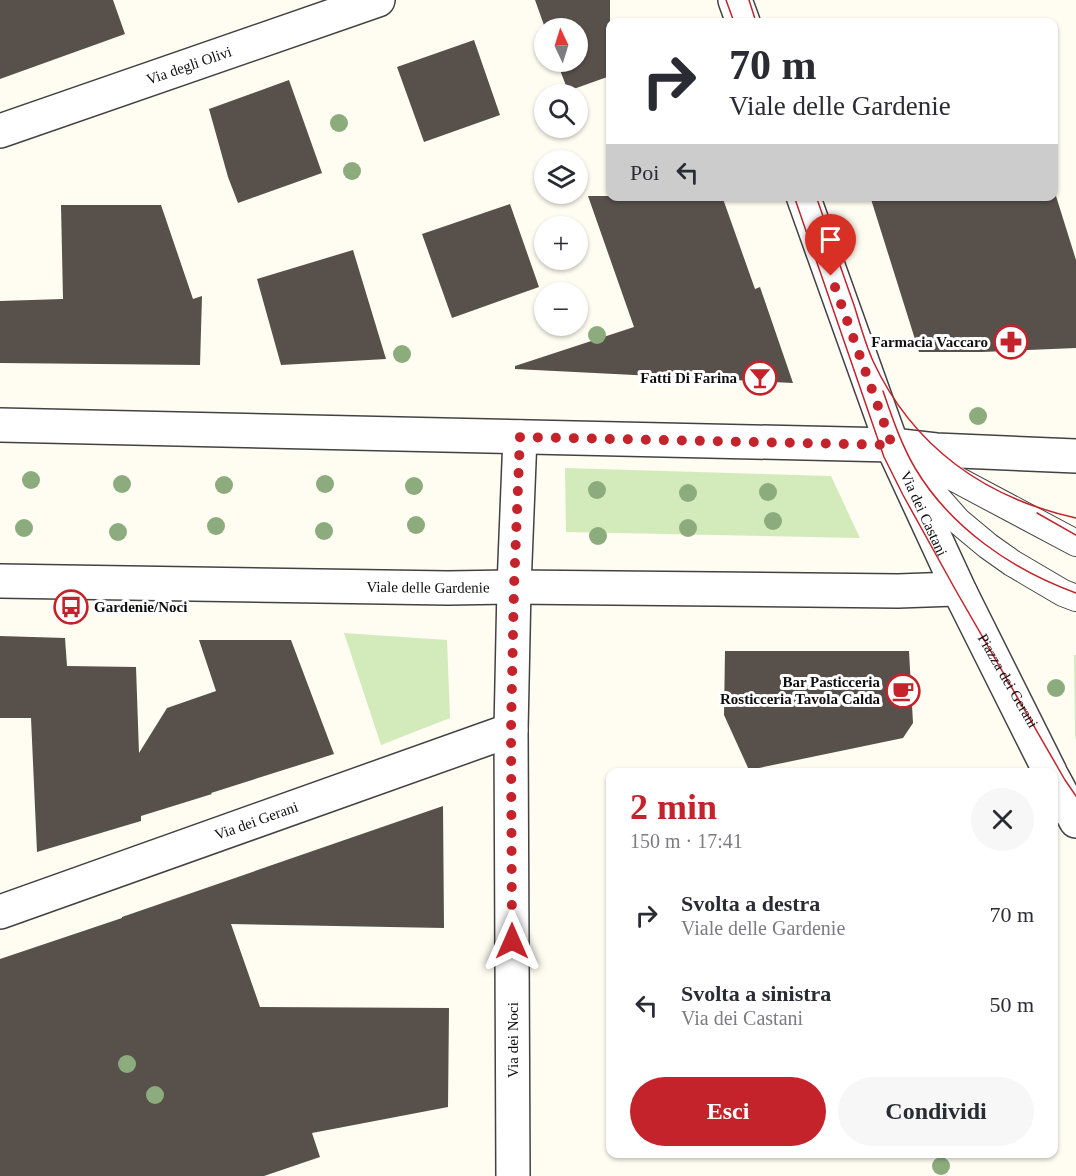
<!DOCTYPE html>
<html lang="it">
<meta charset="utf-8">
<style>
:root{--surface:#fff;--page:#f7f7f7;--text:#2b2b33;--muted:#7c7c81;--accent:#c4232b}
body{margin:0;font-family:"Times New Roman",serif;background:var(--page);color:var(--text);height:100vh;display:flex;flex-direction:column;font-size:22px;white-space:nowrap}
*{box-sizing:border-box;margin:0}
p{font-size:20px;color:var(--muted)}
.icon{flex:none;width:33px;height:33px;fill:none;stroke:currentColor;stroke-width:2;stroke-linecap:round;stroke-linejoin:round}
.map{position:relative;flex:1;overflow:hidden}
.sheet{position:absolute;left:606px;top:768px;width:452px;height:390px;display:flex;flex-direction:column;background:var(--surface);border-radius:12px;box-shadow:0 2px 4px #0004}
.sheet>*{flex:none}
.top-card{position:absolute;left:606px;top:18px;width:452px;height:183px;border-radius:12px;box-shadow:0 2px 4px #0004;background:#fff;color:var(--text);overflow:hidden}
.needle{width:39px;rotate:356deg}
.buttons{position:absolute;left:534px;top:18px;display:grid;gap:12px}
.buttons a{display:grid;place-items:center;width:54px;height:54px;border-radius:50%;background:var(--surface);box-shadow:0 2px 4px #0004;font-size:30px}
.pin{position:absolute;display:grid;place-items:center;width:51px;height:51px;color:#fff;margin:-62px -26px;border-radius:50% 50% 50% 0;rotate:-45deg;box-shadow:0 0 6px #0007}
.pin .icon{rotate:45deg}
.me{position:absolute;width:66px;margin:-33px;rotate:0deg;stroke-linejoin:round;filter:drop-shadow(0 0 4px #0008)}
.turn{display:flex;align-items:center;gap:21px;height:126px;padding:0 24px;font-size:27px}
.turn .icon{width:78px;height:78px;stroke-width:2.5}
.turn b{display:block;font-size:42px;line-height:51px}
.then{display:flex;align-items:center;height:57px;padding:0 24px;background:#0003;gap:12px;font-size:22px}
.round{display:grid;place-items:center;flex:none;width:63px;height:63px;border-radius:32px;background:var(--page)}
.summary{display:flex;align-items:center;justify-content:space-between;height:102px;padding:0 24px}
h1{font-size:36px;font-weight:700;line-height:45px;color:var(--accent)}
.cta{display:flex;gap:12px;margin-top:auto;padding:12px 24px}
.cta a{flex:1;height:69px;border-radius:36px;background:var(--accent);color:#fff;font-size:24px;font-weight:700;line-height:69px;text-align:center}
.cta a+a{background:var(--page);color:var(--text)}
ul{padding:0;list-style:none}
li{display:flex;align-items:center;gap:18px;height:90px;padding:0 24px}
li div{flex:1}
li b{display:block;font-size:22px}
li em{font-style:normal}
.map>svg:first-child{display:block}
</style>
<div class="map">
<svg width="1076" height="1176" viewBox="0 0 1076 1176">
<rect width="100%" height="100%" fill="#fffcf2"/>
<path fill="#d3ebba" d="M 565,468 L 831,476 L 860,538 L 566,532 Z
M 344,633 L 447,640 L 450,718 L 381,745 Z
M 1074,655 L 1076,655 L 1076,740 L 1075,738 Z"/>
<path fill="#58504b" d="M 0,0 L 113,0 L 125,34 L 0,79 Z
M 535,0 L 610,0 L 610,76 L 568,91 L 557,62 L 578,62 L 578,28 L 545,28 Z
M 474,40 L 500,115 L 424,142 L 397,67 Z
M 289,80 L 322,173 L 238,203 L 228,177 L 209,109 Z
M 588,196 L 722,196 L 755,289 L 760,287 L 793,383 L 515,369 L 515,366 L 634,327 Z
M 870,196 L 1056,196 L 1076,260 L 1076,348 L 982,352 L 919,352 Z
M 510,204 L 539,287 L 452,318 L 422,234 Z
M 61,205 L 161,205 L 193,299 L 202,296 L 200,365 L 0,363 L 0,301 L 63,299 Z
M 353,250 L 386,359 L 281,365 L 257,279 Z
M 0,636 L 65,638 L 67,666 L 136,667 L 139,753 L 167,708 L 216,691 L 199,640 L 291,640 L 334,754 L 211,793 L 212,794 L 141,816 L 141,821 L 37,852 L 31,718 L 0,718 Z
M 725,651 L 909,651 L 913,723 L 903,738 L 749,770 L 724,715 Z
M 443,806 L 444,928 L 231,924 L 260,1007 L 449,1008 L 448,1107 L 312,1133 L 320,1157 L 264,1176 L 0,1176 L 0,959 L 122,918 L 122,917 Z"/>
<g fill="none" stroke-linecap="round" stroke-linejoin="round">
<defs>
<path id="service" d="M 905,452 L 1076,543
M 911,468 L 958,521 L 988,546 L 1012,563 L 1063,593 L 1076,598"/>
<g id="minor">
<path id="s1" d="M 0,131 L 378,0"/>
<path d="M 0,425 L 892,445"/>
<path id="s2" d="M 0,581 L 448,588 L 514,587 L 898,591 L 955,589 L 961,594"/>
<path id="s3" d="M 0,912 L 511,730"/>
<path d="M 513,1176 L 511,730 L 514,587 L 520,437"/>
</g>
<g id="tertiary">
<path d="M 735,0 L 743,22"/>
<path id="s4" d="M 803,196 L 892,445 L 961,594 L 1050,772"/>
<path d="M 892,445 L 936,450 L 1076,456"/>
<path d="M 1053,778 L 1076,821"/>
</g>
</defs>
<use href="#service" stroke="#424242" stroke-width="28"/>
<use href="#minor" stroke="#424242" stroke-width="36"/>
<use href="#tertiary" stroke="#424242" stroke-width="36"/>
<use href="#service" stroke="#fff" stroke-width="26"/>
<use href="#minor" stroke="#fff" stroke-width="33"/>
<use href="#tertiary" stroke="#fff" stroke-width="33"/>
<g stroke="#c4232b" stroke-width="1.5">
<path d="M 726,0 L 734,22"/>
<path d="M 749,0 L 756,22"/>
<path id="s5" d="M 794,196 L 884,457 L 903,495 L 955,589 L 1065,780 L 1076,796"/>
<path d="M 816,196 C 829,233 841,269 854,305 C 860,324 865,343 873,361 C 913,447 985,498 1076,518"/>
<path d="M 883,391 C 892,417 901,444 915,468 C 950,527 1012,570 1076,593"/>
<path d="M 1037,513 L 1076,535"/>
</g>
</g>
<g fill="#8cac7d">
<circle cx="339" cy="123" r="9"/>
<circle cx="352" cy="171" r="9"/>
<circle cx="597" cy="335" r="9"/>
<circle cx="402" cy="354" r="9"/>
<circle cx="978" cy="416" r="9"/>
<circle cx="31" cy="480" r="9"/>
<circle cx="122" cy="484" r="9"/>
<circle cx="325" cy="484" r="9"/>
<circle cx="224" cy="485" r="9"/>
<circle cx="414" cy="486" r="9"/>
<circle cx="597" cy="490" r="9"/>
<circle cx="768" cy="492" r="9"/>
<circle cx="688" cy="493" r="9"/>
<circle cx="773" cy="521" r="9"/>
<circle cx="416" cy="525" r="9"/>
<circle cx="216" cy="526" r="9"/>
<circle cx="24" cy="528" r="9"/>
<circle cx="688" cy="528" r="9"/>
<circle cx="324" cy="531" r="9"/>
<circle cx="118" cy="532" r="9"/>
<circle cx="598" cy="536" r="9"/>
<circle cx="1056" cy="688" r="9"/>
<circle cx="127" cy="1064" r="9"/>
<circle cx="155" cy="1095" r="9"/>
<circle cx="941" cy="1166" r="9"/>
</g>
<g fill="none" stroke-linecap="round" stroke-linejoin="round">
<path stroke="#c4232b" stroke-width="10" stroke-dasharray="0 18" d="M 512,941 L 511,730 L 514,587 L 520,437 L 892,445 L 831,276"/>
</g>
<defs>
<symbol id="pharmacy-ring" viewBox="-11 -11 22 22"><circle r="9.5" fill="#fff" stroke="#c4232b" stroke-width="1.5"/><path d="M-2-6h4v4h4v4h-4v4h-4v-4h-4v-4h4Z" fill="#c4232b"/></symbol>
<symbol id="bar-ring" viewBox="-11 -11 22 22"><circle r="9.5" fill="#fff" stroke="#c4232b" stroke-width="1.5"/><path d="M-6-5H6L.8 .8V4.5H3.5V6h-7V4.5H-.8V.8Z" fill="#c4232b"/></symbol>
<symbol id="bus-ring" viewBox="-11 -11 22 22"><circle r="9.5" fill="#fff" stroke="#c4232b" stroke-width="1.5"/><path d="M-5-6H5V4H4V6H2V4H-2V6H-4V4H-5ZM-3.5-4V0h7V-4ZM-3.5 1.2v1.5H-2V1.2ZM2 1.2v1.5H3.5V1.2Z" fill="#c4232b"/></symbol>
<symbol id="cafe-ring" viewBox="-11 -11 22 22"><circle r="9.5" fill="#fff" stroke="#c4232b" stroke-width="1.5"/><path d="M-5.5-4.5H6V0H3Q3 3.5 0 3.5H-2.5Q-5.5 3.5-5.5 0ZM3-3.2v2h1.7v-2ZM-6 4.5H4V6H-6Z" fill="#c4232b"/></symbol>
</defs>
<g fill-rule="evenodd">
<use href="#pharmacy-ring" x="992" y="323" width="38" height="38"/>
<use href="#bar-ring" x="741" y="359" width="38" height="38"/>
<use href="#bus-ring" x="52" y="588" width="38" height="38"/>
<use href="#cafe-ring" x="884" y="672" width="38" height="38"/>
</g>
<g text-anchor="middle" stroke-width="6" stroke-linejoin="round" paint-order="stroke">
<g font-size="15" fill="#0f0f0f" stroke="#fff">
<text dy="5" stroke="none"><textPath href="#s1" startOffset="200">Via degli Olivi</textPath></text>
<text dy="5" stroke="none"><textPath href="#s4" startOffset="340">Via dei Castani</textPath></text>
<text dy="5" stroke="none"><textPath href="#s2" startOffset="428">Viale delle Gardenie</textPath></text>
<text dy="5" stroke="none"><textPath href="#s5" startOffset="532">Piazza dei Gerani</textPath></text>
<text dy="5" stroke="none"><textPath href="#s3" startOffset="272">Via dei Gerani</textPath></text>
<text transform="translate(513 1040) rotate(-90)" y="5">Via dei Noci</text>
</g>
<g font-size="15" font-weight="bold" fill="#0f0f0f" stroke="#fff" text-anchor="end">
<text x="988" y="347">Farmacia Vaccaro</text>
<text x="737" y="383">Fatti Di Farina</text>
<text x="94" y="612" text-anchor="start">Gardenie/Noci</text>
<text x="880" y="687">Bar Pasticceria<tspan x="880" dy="17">Rosticceria Tavola Calda</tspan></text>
</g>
</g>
</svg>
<div class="buttons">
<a><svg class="needle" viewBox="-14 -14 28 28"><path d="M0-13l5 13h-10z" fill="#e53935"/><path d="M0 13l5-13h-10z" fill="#7c7c81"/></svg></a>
<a><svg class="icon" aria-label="search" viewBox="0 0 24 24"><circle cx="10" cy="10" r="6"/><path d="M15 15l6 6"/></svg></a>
<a><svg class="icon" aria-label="layers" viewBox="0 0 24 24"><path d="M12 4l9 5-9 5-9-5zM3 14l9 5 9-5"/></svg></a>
<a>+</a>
<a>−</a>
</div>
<div class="pin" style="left:831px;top:276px;background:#d93025"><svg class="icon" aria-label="arrive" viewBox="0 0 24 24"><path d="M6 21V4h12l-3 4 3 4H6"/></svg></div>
<svg class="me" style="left:512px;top:941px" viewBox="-20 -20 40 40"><path d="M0-17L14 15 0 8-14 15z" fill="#c4232b" stroke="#fff" stroke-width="4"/></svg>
<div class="top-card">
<div class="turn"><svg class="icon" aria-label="right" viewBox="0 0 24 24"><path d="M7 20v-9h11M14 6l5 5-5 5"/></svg><div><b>70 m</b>Viale delle Gardenie</div></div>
<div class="then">Poi<svg class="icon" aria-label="left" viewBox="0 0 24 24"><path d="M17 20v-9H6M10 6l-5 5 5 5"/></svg></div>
</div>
<section class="sheet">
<div class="summary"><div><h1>2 min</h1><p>150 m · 17:41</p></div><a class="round"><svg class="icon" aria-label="close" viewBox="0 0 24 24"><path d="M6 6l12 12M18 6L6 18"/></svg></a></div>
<ul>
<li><svg class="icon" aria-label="right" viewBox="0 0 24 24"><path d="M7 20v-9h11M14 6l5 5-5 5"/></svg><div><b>Svolta a destra</b><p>Viale delle Gardenie</p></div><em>70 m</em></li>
<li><svg class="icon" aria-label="left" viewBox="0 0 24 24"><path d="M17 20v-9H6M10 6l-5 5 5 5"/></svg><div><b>Svolta a sinistra</b><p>Via dei Castani</p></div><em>50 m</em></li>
</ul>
<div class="cta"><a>Esci</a><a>Condividi</a></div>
</section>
</div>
